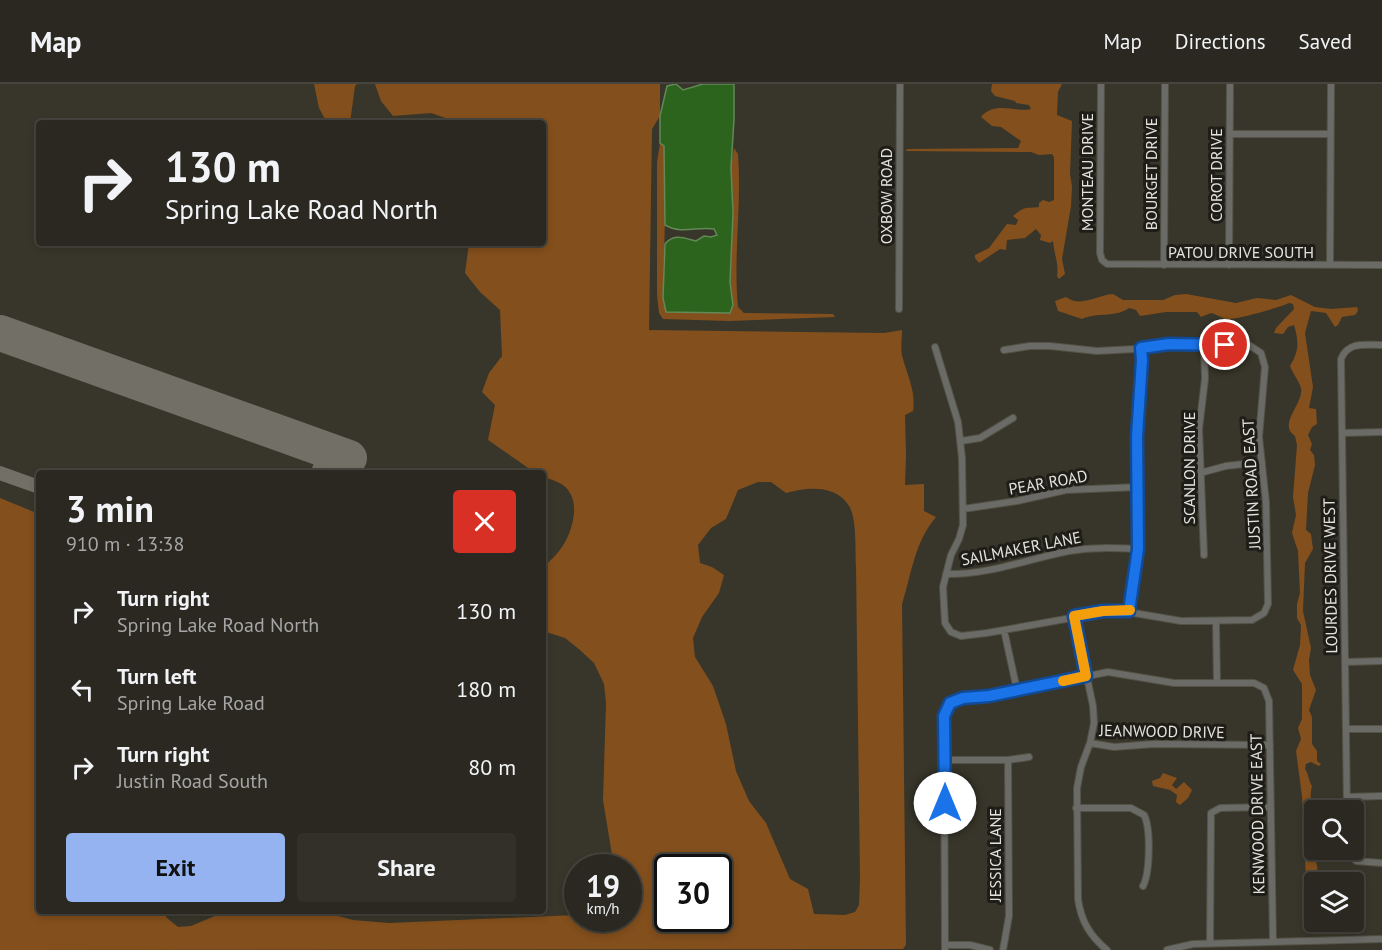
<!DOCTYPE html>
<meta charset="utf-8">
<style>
:root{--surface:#2a2820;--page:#323029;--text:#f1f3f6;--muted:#a5a6a5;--line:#46443e;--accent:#95b2f1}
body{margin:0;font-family:"PT Sans",sans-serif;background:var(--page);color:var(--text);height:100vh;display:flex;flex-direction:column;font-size:22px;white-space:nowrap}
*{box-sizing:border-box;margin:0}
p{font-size:20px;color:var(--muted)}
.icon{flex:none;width:33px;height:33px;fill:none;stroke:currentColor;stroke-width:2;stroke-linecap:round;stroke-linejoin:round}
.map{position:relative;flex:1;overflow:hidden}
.sheet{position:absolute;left:36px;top:386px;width:510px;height:444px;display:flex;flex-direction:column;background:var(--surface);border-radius:6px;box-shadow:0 3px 9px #0003,0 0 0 2px var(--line)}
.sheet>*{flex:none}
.guide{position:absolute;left:36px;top:36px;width:510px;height:126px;border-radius:6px;box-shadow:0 3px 9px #0003,0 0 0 2px var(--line);background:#2a2820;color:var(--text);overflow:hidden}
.buttons{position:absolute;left:1304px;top:716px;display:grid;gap:12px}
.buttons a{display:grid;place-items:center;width:60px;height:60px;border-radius:6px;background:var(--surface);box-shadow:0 3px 9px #0003,0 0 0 2px var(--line);font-size:30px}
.speed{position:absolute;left:564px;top:770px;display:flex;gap:12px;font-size:30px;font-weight:700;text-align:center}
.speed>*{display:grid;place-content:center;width:78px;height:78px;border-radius:50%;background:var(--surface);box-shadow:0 3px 9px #0003,0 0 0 2px var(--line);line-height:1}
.speed small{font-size:15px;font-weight:400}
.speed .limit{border:3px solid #111;border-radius:9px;background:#fff;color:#111}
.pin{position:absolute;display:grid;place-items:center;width:51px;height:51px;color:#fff;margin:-26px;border:3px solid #fff;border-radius:50%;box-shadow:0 2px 6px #0007}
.me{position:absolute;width:66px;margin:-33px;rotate:0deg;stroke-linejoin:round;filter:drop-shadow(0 0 4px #0008)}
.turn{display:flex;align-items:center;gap:21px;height:126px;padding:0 30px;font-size:27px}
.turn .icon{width:78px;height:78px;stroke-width:2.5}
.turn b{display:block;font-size:42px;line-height:51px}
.round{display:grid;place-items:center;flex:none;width:63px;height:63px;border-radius:6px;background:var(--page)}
.summary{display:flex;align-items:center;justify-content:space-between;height:102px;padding:0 30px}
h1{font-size:36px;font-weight:600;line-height:45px}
.action{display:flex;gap:12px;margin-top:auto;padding:12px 30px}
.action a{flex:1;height:69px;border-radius:6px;background:var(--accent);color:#111;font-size:24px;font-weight:600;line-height:69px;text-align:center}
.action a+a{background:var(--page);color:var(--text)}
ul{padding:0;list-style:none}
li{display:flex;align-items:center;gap:18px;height:78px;padding:0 30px}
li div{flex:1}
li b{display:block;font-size:22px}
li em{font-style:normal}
header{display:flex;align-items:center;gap:36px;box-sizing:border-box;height:84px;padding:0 30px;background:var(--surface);border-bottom:2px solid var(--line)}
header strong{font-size:28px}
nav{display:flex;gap:33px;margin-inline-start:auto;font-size:21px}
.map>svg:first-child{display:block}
</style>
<header>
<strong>Map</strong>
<nav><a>Map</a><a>Directions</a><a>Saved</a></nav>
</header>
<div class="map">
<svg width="1382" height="866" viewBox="0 0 1382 866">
<rect width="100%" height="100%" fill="#38362a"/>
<path fill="#834f1c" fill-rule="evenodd" d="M 314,0 L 357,0 L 355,2 L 350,39 L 327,39 L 319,24 Z
M 375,0 L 660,0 L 660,32 L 652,45 L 649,246 L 884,249 L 902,246 C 902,255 900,267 903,275 C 908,293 916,308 913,327 L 905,331 L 906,371 L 905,401 L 924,400 L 924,427 L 936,433 C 914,459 912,489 902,520 L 906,861 L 903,865 L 0,866 L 0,414 L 39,430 L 39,826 L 163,827 L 167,834 L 178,843 L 191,842 L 229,826 L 319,827 L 353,836 L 389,839 L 577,831 L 578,834 L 628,834 L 628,783 L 614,783 L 603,716 L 606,619 L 604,600 L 594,579 L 580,566 L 565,554 L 543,547 L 543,507 L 547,498 L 543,494 C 546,476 549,480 559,467 C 570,454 580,425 570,409 C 565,399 553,396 543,393 L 543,388 L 534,388 L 488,356 L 495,321 L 482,308 L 489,289 L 502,272 L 500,226 L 480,208 L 465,189 L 469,159 L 543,159 L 543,39 L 460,39 L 431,29 L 393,32 L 381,17 ZM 758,398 L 771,398 L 786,409 C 806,403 836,400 849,422 C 857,434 855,466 856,482 L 860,795 L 859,821 L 855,828 L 845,831 L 814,830 L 808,805 L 790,795 L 766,739 L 749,717 L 736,687 L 726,640 L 713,602 L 695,573 L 693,554 L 702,533 L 719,509 L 724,491 L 712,483 L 700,479 L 698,461 L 711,444 L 726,435 L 738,406 ZM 668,783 L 718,783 L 718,834 L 668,834 Z
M 992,0 L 1062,0 L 1058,8 L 1057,31 L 1072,37 L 1070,90 L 1072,102 L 1071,122 L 1062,175 L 1065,190 L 1059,195 L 1057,192 C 1059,179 1054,170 1053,157 L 1050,159 L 1040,156 L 1041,151 L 1036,145 L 1025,154 L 1007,156 L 1006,166 L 1000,165 L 979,179 L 975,174 L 975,171 L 989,164 L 1007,140 L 1016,141 L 1018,136 L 1013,132 C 1026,121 1025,125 1039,123 L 1039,119 L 1043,116 L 1049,118 L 1054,116 L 1054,73 L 1052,70 L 1039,71 L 1031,68 L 905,67 L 908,65 L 1018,64 L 1021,57 L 1001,43 L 992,42 L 981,33 C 995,16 1016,29 1031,25 L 1029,21 L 1016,19 L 1015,17 L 995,12 L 991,7 Z
M 660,59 L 664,61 L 665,133 L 663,214 L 666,228 L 730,229 L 733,221 L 730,198 L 733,129 L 731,84 L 734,64 L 738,70 C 742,121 733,172 738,223 L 744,229 L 833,230 L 835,233 L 729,237 L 663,235 L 659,229 L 657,211 L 657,78 Z
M 1113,210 L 1123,216 L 1163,216 L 1175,211 L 1186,210 L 1236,219 L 1257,214 L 1276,216 L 1291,211 L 1315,223 L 1331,225 L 1357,223 L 1358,227 L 1355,231 L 1342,233 L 1338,241 L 1335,243 L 1326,229 L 1311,227 L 1305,249 L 1313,303 L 1309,324 L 1316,325 L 1317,340 L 1312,343 L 1308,351 L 1312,360 L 1310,366 L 1314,371 L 1315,381 L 1308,409 L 1306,446 L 1311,450 L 1313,465 L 1305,479 L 1303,527 L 1311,564 L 1309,576 L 1310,591 L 1316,606 L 1309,626 L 1312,633 L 1312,660 L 1317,667 L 1317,677 L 1321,680 L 1319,682 L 1311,678 L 1306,680 L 1305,685 C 1309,690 1308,696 1312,702 C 1310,710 1310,715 1314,723 L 1320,726 L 1314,726 L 1314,743 L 1308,755 L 1308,762 C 1316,772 1320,786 1316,798 L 1314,798 L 1314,822 L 1307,817 L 1302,712 L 1296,667 L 1301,655 L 1298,644 L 1302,635 L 1302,600 L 1293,586 L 1300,561 L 1301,541 L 1297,534 L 1297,520 L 1300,509 L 1298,467 L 1292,449 L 1296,431 L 1293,413 L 1297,361 L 1295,352 C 1277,340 1304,320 1301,304 C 1299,297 1293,290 1290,282 C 1299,267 1299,258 1294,241 L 1288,243 L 1283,250 L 1274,249 L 1276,244 L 1294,225 L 1293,220 L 1289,219 C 1281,223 1232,237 1225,235 C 1220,233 1216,230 1211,229 L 1201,233 L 1197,228 L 1166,228 L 1140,232 L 1136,226 L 1129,224 C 1115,234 1097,228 1082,235 L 1058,227 L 1055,217 L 1066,213 C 1081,224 1097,211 1113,210 Z
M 1163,689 L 1177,694 L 1172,701 L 1176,705 L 1184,698 L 1192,706 L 1188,714 L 1180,721 L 1176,718 L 1177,711 L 1170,706 L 1153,702 L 1152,697 L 1160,694 Z"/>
<path fill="#2c631d" stroke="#638956" stroke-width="1.5" d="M 676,0 L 683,6 L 703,0 L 734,0 L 734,35 L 731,84 L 733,129 L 730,198 L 733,221 L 730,229 L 666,228 L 663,214 L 665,160 C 674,149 684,154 696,157 L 704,152 L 711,153 L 717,151 L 714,145 C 697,142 682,151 665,141 L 664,62 L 660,59 L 660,32 L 667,2 Z"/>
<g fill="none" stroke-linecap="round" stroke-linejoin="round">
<path stroke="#727066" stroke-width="14" d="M 318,388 L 327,366
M 0,389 L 39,403"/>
<path stroke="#727066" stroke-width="36" d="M 0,249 L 349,374"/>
<defs>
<path id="street" d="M 1101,0 L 1100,169 L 1102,176 L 1107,180 L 1382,181
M 1230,50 L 1330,50
M 1164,181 L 1165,0
M 1229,181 L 1230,0
M 1330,181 L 1331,0
M 899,225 L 900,0
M 935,263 L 958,338 L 962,374 L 963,441 L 959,455 L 951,471 L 943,503 L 945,539 L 951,548 L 961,552 L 987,549 L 1116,526 L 1181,537 L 1252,536 L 1264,529 L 1268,520 L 1266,418 L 1259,353 L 1265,283 L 1261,269 L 1249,261 L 1204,260 L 1169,260 L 1135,265 L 1097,267 L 1050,262 L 1030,262 L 1004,266
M 1342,349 L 1382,348
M 961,357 L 980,354 L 1013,334
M 1200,389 L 1226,382 L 1262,378
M 963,425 L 1017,417 L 1066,406 L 1138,403
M 1204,471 L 1199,345 L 1205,295 L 1204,260
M 946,490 C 988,491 1028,475 1069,467 C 1092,463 1114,464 1138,465
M 1129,527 L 1138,465 L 1137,352 L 1142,276 L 1141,264
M 1074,532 L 1093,622 L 1094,639 L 1090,659 L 1081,683 L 1077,704 L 1078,815 C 1081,837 1090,852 1107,866
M 1216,538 L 1217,599
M 1004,546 L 1017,606
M 1345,578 L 1382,577
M 1346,645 L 1382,645
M 1090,659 L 1114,663 L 1154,660 L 1270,661
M 945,676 L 1008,676 L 1029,673
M 1347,713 L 1382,712
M 1076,724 L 1131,724 L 1144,731 C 1151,744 1150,789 1143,802
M 1347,726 L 1341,275 C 1348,257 1366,261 1382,261
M 1348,765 L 1350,771 L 1356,777 L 1382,779
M 1210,859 L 1211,729 L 1220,724 L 1270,723
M 946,861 L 970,861 L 990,866
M 945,866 L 944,631 L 950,619 L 957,615 L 989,612 L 1108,588 L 1174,599 L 1254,599 L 1264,604 L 1269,617 L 1273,857
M 1003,866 L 1009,832 L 1008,676
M 1167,866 L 1193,860 L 1382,855"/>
</defs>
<use href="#street" stroke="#545246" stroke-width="8"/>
<use href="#street" stroke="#6a6b66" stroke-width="6"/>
</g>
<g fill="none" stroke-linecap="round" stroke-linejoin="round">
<defs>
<path id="route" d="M 945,719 L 944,632 L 950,619 L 963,614 L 989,612 L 1086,592 L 1074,532 L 1103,527 L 1129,527 L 1138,465 L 1137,352 L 1142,276 L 1141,264 L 1169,260 L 1225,261"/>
</defs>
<use href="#route" stroke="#114b97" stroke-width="15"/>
<use href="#route" stroke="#1a73e8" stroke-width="10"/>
<path stroke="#f59e0b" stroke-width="10" d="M 1063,597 L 1086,592 L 1074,532 L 1103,527 L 1130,526"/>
</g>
<g text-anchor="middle" stroke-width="6" stroke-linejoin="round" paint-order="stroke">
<g font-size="16" fill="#e4e3db" stroke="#1e1d18">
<text transform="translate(1087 88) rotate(-90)" y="6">MONTEAU DRIVE</text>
<text transform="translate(1151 90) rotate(-90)" y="6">BOURGET DRIVE</text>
<text transform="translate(1216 91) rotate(-90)" y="6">COROT DRIVE</text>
<text transform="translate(886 112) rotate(-90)" y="6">OXBOW ROAD</text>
<text x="1241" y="174">PATOU DRIVE SOUTH</text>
<text transform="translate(1189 384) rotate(-90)" y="6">SCANLON DRIVE</text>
<text transform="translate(1048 398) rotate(-10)" y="6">PEAR ROAD</text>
<text transform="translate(1251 400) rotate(-93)" y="6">JUSTIN ROAD EAST</text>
<text transform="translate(1021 464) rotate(-11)" y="6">SAILMAKER LANE</text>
<text transform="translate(1330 492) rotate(-91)" y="6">LOURDES DRIVE WEST</text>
<text transform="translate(1162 647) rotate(1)" y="6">JEANWOOD DRIVE</text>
<text transform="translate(1257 730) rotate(-91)" y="6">KENWOOD DRIVE EAST</text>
<text transform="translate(995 771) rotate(-90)" y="6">JESSICA LANE</text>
</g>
</g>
</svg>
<div class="buttons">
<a><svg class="icon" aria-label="search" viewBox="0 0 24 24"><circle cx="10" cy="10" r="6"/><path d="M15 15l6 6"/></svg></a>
<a><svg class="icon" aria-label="layers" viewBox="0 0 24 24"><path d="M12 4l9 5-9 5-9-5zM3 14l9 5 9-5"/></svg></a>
</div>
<div class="speed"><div>19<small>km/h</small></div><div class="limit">30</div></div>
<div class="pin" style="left:1225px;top:261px;background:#d93025"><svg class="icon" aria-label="arrive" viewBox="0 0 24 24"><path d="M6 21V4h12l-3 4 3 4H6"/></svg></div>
<svg class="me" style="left:945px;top:719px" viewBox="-20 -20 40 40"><circle r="19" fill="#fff"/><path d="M0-13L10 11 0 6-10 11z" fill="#1a73e8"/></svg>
<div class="guide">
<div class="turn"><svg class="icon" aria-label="right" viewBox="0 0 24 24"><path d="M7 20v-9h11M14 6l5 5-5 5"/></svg><div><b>130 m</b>Spring Lake Road North</div></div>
</div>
<section class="sheet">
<div class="summary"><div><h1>3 min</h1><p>910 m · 13:38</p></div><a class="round" style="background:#d93025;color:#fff"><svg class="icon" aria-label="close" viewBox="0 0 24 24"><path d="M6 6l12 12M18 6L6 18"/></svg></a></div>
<ul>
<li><svg class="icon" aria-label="right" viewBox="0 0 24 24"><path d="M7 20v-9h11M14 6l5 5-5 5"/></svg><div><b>Turn right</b><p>Spring Lake Road North</p></div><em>130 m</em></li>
<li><svg class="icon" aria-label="left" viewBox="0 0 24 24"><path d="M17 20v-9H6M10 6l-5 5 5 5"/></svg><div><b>Turn left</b><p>Spring Lake Road</p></div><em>180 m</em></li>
<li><svg class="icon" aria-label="right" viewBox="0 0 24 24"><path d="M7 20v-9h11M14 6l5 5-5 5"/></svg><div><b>Turn right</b><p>Justin Road South</p></div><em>80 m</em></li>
</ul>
<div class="action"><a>Exit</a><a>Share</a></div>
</section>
</div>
